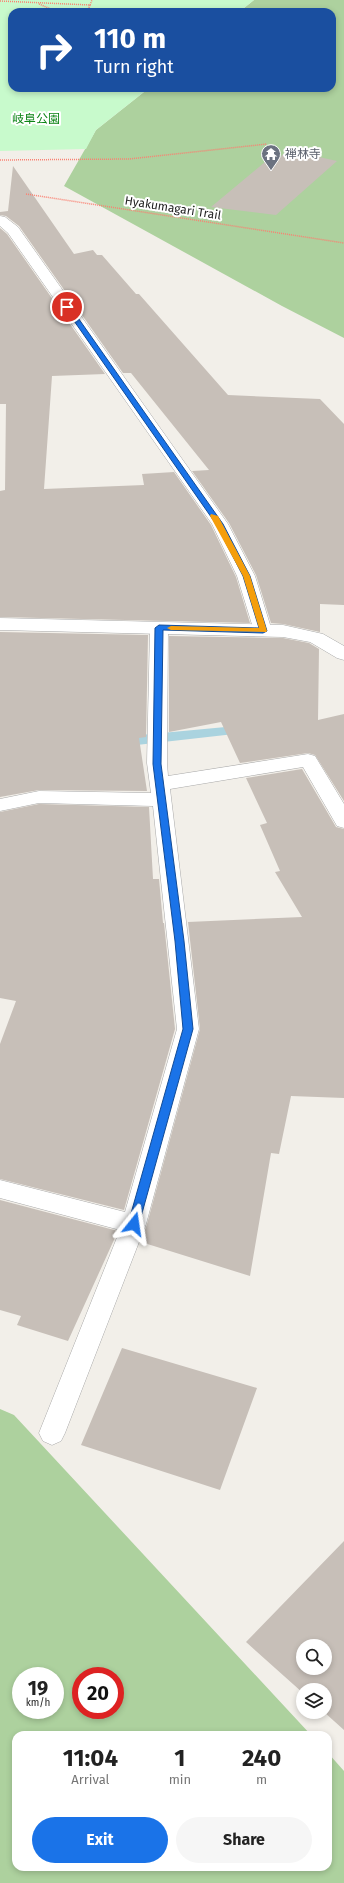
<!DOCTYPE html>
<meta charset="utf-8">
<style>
:root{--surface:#fff;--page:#f6f6f6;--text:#222;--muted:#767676;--accent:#1a73e8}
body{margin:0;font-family:"Fira Sans","Noto Sans JP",sans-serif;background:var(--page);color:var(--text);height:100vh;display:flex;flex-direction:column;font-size:15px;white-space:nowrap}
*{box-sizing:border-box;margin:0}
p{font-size:13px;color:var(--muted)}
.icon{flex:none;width:22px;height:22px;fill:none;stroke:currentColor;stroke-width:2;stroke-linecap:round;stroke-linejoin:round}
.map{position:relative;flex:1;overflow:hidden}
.panel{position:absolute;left:12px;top:1731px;width:320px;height:140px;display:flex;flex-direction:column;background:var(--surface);border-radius:12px;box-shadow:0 2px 6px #0003}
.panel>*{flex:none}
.guide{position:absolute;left:8px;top:8px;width:328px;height:84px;border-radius:12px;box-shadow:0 2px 6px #0003;background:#1a4fa0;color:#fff;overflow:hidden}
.controls{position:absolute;left:296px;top:1639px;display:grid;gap:8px}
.controls a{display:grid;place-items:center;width:36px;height:36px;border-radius:50%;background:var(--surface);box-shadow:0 2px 6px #0003;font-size:20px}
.speed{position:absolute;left:12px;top:1667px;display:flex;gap:8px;font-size:20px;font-weight:700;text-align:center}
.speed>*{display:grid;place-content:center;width:52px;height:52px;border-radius:50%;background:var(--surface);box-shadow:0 2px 6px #0003;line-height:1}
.speed small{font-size:10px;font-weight:400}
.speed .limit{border:6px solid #d22;background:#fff;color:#111}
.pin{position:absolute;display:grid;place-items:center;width:34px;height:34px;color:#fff;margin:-17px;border:2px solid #fff;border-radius:50%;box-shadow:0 1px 4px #0007}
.me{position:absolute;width:44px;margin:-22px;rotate:15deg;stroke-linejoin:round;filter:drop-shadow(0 0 3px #0008)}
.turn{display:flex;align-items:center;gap:14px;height:84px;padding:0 20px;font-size:18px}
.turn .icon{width:52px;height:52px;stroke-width:2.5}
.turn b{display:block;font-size:28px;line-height:34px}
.eta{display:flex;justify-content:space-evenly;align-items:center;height:68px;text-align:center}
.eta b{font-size:24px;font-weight:700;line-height:28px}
.cta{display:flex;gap:8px;margin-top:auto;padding:8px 20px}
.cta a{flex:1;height:46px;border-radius:24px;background:var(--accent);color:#fff;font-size:16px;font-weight:700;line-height:46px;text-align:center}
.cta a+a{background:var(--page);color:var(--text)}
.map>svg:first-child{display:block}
</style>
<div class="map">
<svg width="344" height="1883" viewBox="0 0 344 1883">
<rect width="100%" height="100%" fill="#f2efe9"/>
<path fill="#add19e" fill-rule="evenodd" d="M 254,0 L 344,0 L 344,338 L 282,306 L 64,186 L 96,130 L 149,88 L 332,88 L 332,12 L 239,12 Z
M 0,1409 L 14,1415 L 311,1735 L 16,1735 L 16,1867 L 328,1867 L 328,1753 L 344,1771 L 344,1883 L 0,1883 ZM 21,1676 L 55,1676 L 55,1710 L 21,1710 ZM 81,1676 L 115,1676 L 115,1710 L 81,1710 Z"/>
<path fill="#c8facc" d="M 0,0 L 254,0 L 239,12 L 12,12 L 12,88 L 149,88 L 96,130 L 86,149 L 0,151 Z"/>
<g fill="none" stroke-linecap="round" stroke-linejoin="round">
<path fill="#aad3df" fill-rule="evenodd" d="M 247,725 L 252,726 L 254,729 L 252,732 L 119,747 L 114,745 L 112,742 L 114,739 L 119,737 Z"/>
</g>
<path fill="#c7bfb8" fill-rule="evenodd" d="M 288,150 L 337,161 L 276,215 L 211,207 L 265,162 L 272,164 Z
M 13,166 L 74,254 L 93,250 L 97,255 L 102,255 L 136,294 L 139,294 L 228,395 L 320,399 L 344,424 L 344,605 L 320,604 L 320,632 L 283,624 L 271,623 L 256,575 L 229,523 L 192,471 L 209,470 L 131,373 L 123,373 L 19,226 L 6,216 L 0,215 L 0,212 L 8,211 Z
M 0,228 L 7,234 L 105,374 L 52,376 L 44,489 L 144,485 L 142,474 L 174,472 L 211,525 L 236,577 L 250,623 L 0,617 L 0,491 L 5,490 L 6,404 L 0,404 Z
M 0,632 L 148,635 L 146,737 L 139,738 L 147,791 L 39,790 L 0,797 Z
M 169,636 L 283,638 L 309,643 L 319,649 L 318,720 L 344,714 L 344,801 L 315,755 L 308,753 L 240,763 L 221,722 L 169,732 Z
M 302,769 L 336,827 L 344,829 L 344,1098 L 291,1096 L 279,1154 L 271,1153 L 250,1276 L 141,1242 L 147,1224 L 200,1029 L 188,922 L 302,917 L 275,872 L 280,871 L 260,825 L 267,823 L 246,778 Z
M 39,804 L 149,807 L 153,879 L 159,879 L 163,923 L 164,923 L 175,1029 L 124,1210 L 0,1179 L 0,1044 L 16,1001 L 0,998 L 0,812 Z
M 0,1200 L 118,1231 L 68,1341 L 17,1325 L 21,1316 L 0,1310 Z
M 122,1348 L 257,1388 L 220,1490 L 81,1445 Z
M 344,1541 L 344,1730 L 324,1712 L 325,1690 L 303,1690 L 303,1693 L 246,1642 ZM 303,1646 L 325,1646 L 325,1668 L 303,1668 Z"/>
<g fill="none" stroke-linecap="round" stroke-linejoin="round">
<defs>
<path id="service" d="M 0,216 L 5,217 L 18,227 L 228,524 L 255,576 L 272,631 L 269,635 L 263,636 L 257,635 L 254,631 L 237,576 L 212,524 L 8,233 L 0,226 Z
M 159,623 L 165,624 L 168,628 L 167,763 L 168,776 L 308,754 L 315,756 L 344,804 L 344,828 L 337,826 L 303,767 L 170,789 L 199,1029 L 146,1224 L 65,1433 L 61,1441 L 52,1445 L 43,1441 L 39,1433 L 120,1230 L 0,1198 L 0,1180 L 125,1212 L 177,1029 L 153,806 L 39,803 L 0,811 L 0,799 L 39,791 L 151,793 L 147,763 L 150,628 L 153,624 Z"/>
<path id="minor" d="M 0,618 L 283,625 L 323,634 L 344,646 L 344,660 L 337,658 L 310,642 L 283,637 L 0,630 Z"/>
</defs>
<use href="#service" stroke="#a9a9a9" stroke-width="1"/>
<use href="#minor" stroke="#a9a9a9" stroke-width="1"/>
<path stroke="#fa8072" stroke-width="1.5" stroke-dasharray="1 1" stroke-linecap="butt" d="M 0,1 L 90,5 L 87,12
M 39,4 L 58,12
M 90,5 L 92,0
M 0,160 L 129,159 L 267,144
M 26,194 L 344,243"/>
<use href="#service" fill="#fff" fill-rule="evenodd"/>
<use href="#minor" fill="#fff" fill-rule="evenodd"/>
</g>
<path fill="#1a73e8" stroke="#114b97" d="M 65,305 L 69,305 L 223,524 L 250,576 L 267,631 L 263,633 L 163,630 L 161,764 L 184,941 L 193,1029 L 139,1224 L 137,1227 L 130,1227 L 128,1224 L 183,1029 L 175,941 L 153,764 L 155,628 L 159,625 L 259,628 L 243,576 L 216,524 L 65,308 Z"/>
<path fill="#f59e0b" d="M 211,514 L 218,516 L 250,576 L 267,631 L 266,632 L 171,630 L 167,628 L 171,626 L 259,628 L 243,576 L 210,516 Z"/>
<defs>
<symbol id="temple-pin" viewBox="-11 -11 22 30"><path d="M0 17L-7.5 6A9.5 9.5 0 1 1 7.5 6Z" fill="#6b7280" stroke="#fff"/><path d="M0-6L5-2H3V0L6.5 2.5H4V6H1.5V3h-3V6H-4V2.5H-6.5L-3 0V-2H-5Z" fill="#fff"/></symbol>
</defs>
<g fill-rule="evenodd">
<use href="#temple-pin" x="260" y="143" width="22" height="30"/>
</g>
<g text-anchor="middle" stroke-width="4" stroke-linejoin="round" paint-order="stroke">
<g font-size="12" fill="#0c8416" stroke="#fff">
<text x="36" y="123">岐阜公園</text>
</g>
<g font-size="12" fill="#5b616d" stroke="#fff" text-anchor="start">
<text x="285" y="158">禅林寺</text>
</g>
<g font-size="12" fill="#222" stroke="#fff">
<text transform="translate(173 208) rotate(9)" y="4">Hyakumagari Trail</text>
</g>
</g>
</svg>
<div class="controls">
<a><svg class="icon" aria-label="search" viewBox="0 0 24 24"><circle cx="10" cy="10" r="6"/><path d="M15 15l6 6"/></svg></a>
<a><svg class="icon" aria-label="layers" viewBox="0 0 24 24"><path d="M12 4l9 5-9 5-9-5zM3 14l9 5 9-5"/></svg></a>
</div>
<div class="speed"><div>19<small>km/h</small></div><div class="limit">20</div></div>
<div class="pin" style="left:67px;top:307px;background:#d93025"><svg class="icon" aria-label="arrive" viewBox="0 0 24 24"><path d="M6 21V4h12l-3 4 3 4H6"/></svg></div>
<svg class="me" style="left:134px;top:1224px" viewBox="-20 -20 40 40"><path d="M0-17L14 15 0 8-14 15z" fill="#1a73e8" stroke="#fff" stroke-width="4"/></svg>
<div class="guide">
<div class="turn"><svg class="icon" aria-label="right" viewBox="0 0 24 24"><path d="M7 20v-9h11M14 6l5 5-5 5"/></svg><div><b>110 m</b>Turn right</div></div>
</div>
<section class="panel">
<div class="eta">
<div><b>11:04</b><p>Arrival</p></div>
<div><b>1</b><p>min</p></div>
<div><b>240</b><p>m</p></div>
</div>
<div class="cta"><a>Exit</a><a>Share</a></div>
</section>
</div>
